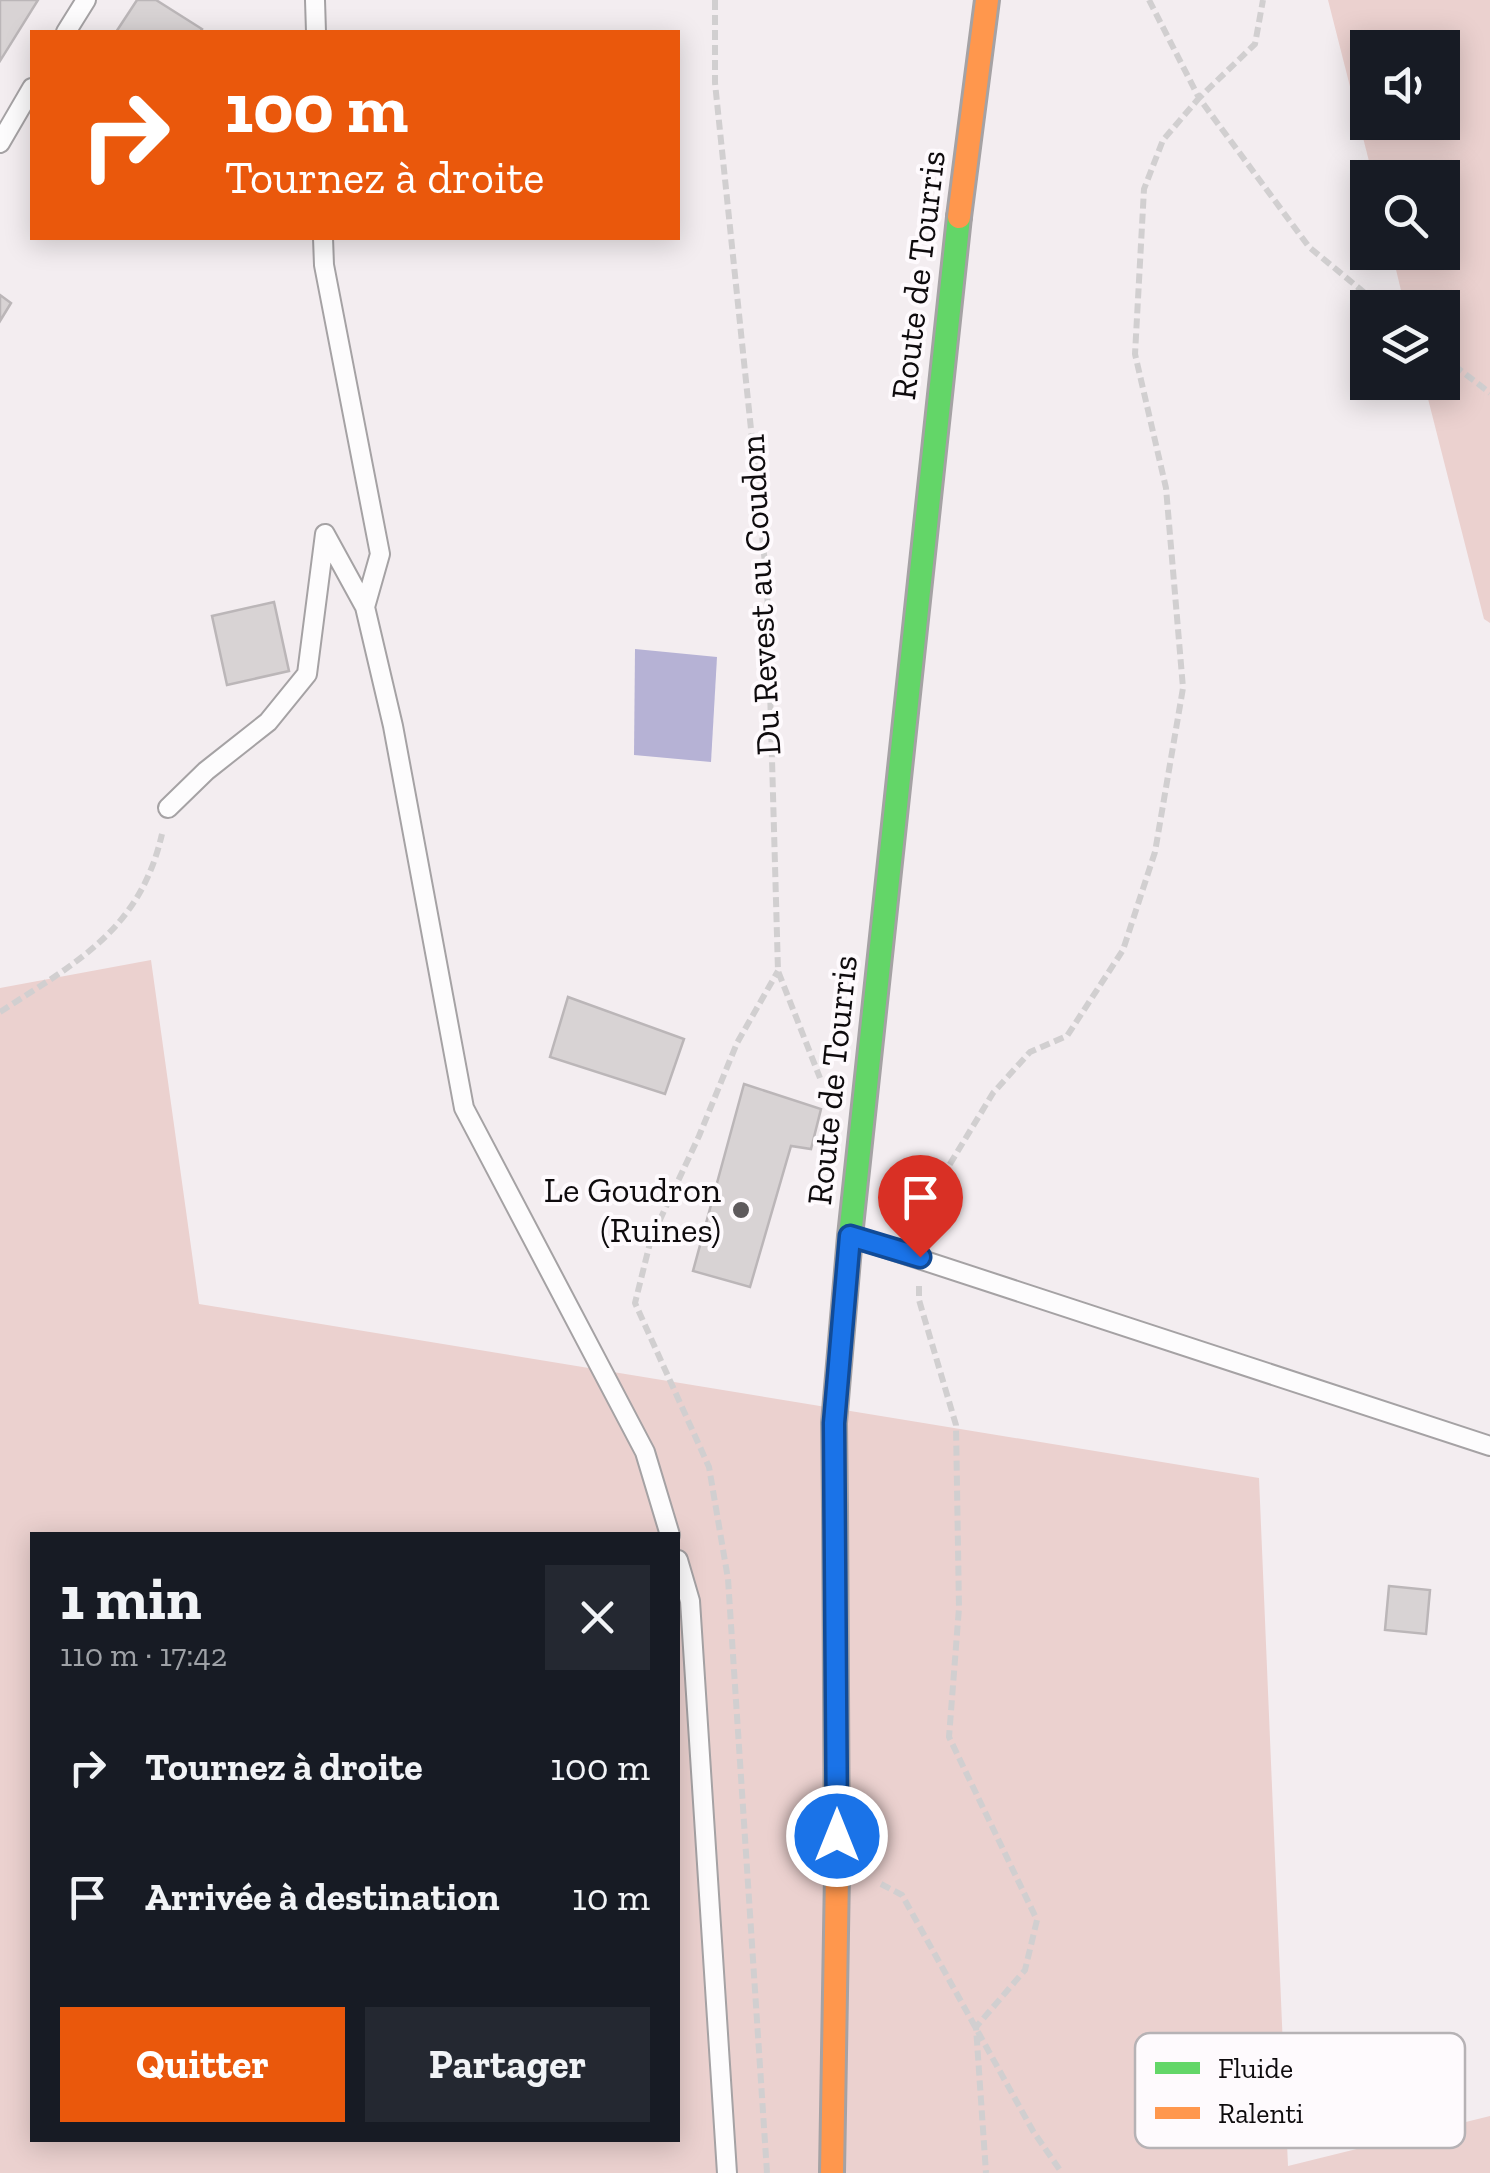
<!DOCTYPE html>
<html lang="fr">
<meta charset="utf-8">
<style>
:root{--surface:#171b24;--page:#242831;--text:#f1f3f6;--muted:#9ea1a6;--accent:#ea580c}
body{margin:0;font-family:"Zilla Slab",serif;background:var(--page);color:var(--text);height:100vh;display:flex;flex-direction:column;font-size:38px;white-space:nowrap}
*{box-sizing:border-box;margin:0}
p{font-size:32px;color:var(--muted)}
.icon{flex:none;width:55px;height:55px;fill:none;stroke:currentColor;stroke-width:2;stroke-linecap:round;stroke-linejoin:round}
.map{position:relative;flex:1;overflow:hidden}
.sheet{position:absolute;left:30px;top:1532px;width:650px;height:610px;display:flex;flex-direction:column;background:var(--surface);border-radius:0px;box-shadow:0 5px 25px #0003}
.sheet>*{flex:none}
.banner{position:absolute;left:30px;top:30px;width:650px;height:210px;border-radius:0px;box-shadow:0 5px 25px #0003;background:#ea580c;color:#fff;overflow:hidden}
.controls{position:absolute;left:1350px;top:30px;display:grid;gap:20px}
.controls a{display:grid;place-items:center;width:110px;height:110px;border-radius:0px;background:var(--surface);box-shadow:0 5px 25px #0003;font-size:50px}
.pin{position:absolute;display:grid;place-items:center;width:85px;height:85px;color:#fff;margin:-102px -42px;border-radius:50% 50% 50% 0;rotate:-45deg;box-shadow:0 0 10px #0007}
.pin .icon{rotate:45deg}
.me{position:absolute;width:110px;margin:-55px;rotate:0deg;stroke-linejoin:round;filter:drop-shadow(0 0 8px #0008)}
.turn{display:flex;align-items:center;gap:35px;height:210px;padding:0 30px;font-size:45px}
.turn .icon{width:130px;height:130px;stroke-width:2.5}
.turn b{display:block;font-size:70px;line-height:85px}
.round{display:grid;place-items:center;flex:none;width:105px;height:105px;border-radius:0px;background:var(--page)}
.summary{display:flex;align-items:center;justify-content:space-between;height:170px;padding:0 30px}
h1{font-size:60px;font-weight:700;line-height:75px}
.action{display:flex;gap:20px;margin-top:auto;padding:20px 30px}
.action a{flex:1;height:115px;border-radius:0px;background:var(--accent);color:#fff;font-size:40px;font-weight:700;line-height:115px;text-align:center}
.action a+a{background:var(--page);color:var(--text)}
ul{padding:0;list-style:none}
li{display:flex;align-items:center;gap:30px;height:130px;padding:0 30px}
li div{flex:1}
li b{display:block;font-size:38px}
li em{font-style:normal}
.map>svg:first-child{display:block}
</style>
<div class="map">
<svg width="1490" height="2173" viewBox="0 0 1490 2173">
<rect width="100%" height="100%" fill="#f3edf0"/>
<path fill="#ebd1cf" fill-rule="evenodd" d="M 1328,0 L 1490,0 L 1490,623 L 1484,619 L 1424,383 L 1442,382 L 1442,308 L 1405,307 L 1392,253 L 1442,252 L 1442,178 L 1373,177 ZM 1368,48 L 1442,48 L 1442,122 L 1368,122 Z
M 151,960 L 199,1304 L 1259,1478 L 1288,2166 L 1490,2116 L 1490,2173 L 0,2173 L 0,988 ZM 32,1535 L 678,1535 L 678,2140 L 32,2140 Z"/>
<path fill="#b6b2d5" d="M 635,649 L 717,657 L 711,762 L 634,755 Z"/>
<path fill="#d8d3d4" stroke="#bbb6b8" stroke-width="2.5" d="M 0,0 L 38,0 L 0,61 Z
M 137,0 L 156,0 L 202,29 L 200,32 L 116,32 Z
M 0,295 L 11,303 L 0,321 Z
M 274,602 L 289,671 L 227,685 L 212,616 Z
M 568,997 L 684,1039 L 665,1094 L 550,1057 Z
M 744,1084 L 821,1109 L 811,1149 L 791,1146 L 750,1287 L 693,1271 Z
M 1389,1586 L 1430,1590 L 1426,1634 L 1385,1630 Z"/>
<g fill="none" stroke-linecap="round" stroke-linejoin="round">
<defs>
<path id="lane" d="M 315,0 L 316,32
M 66,32 L 86,0
M 0,143 L 32,88
M 323,238 L 324,265 L 380,554 L 365,607 L 393,726 L 464,1108 L 645,1452 L 670,1535
M 168,808 L 206,771 L 268,722 L 307,674 L 325,534 L 365,607
M 855,1238 L 1490,1446
M 678,1560 L 690,1601 L 727,2173"/>
<path id="fast" d="M 835,1509 L 834,1423 L 850,1236 L 959,217"/>
<path id="slow" d="M 959,217 L 987,0
M 832,2173 L 837,1873 L 835,1509"/>
</defs>
<use href="#lane" stroke="#a5a2a4" stroke-width="22"/>
<use href="#fast" stroke="#a5a2a4" stroke-width="28"/>
<use href="#slow" stroke="#a5a2a4" stroke-width="28"/>
<path stroke="#d1cfd0" stroke-width="6" stroke-dasharray="10 5" stroke-linecap="butt" d="M 715,0 L 715,83 L 767,583 L 778,971 L 820,1078
M 1149,0 L 1199,98 L 1255,44 L 1263,0
M 1442,356 L 1490,393
M 0,1012 C 77,962 140,930 162,834
M 914,1229 L 913,1225 L 993,1093 L 1030,1052 L 1067,1036 L 1123,950 L 1155,852 L 1183,688 L 1166,488 L 1135,354 L 1144,189 L 1163,140 L 1199,98 L 1309,247 L 1383,308
M 919,1286 L 919,1300 L 956,1425 L 959,1608 L 949,1737 L 1037,1920 L 1025,1970 L 976,2027 L 986,2173
M 881,1884 L 902,1895 L 1033,2131 L 1062,2173
M 767,2173 L 728,1579 L 709,1467 L 635,1303 L 651,1239 L 699,1136 L 737,1043 L 778,971"/>
<use href="#lane" stroke="#fdfcfd" stroke-width="18"/>
<use href="#fast" stroke="#63d668" stroke-width="22"/>
<use href="#slow" stroke="#ff974d" stroke-width="22"/>
</g>
<g fill="none" stroke-linecap="round" stroke-linejoin="round">
<defs>
<path id="route" d="M 837,1836 L 834,1423 L 850,1236 L 920,1257"/>
</defs>
<use href="#route" stroke="#114b97" stroke-width="25"/>
<use href="#route" stroke="#1a73e8" stroke-width="18"/>
</g>
<circle fill="#5e5a5c" stroke="#fefafd" stroke-width="4" cx="741" cy="1210" r="10"/>
<g text-anchor="middle" stroke-width="8" stroke-linejoin="round" paint-order="stroke">
<g font-size="35" fill="#0e0b0d" stroke="#fefafd">
<text transform="translate(918 275) rotate(-83)" y="12">Route de Tourris</text>
<text transform="translate(760 595) rotate(-93)" y="12">Du Revest au Coudon</text>
<text transform="translate(832 1080) rotate(-84)" y="12">Route de Tourris</text>
</g>
<g font-size="35" fill="#0e0b0d" stroke="#fefafd" text-anchor="end">
<text x="721" y="1202">Le Goudron<tspan x="721" dy="40">(Ruines)</tspan></text>
</g>
</g>
<rect x="1135" y="2033" width="330" height="115" rx="15" fill="#fefafd" stroke="#b6b2b5" stroke-width="2.5"/>
<rect x="1155" y="2062" width="45" height="12" fill="#63d668"/>
<rect x="1155" y="2107" width="45" height="12" fill="#ff974d"/>
<g font-size="28" fill="#0e0b0d">
<text x="1218" y="2078">Fluide</text>
<text x="1218" y="2123">Ralenti</text>
</g>
</svg>
<div class="controls">
<a><svg class="icon" aria-label="sound" viewBox="0 0 24 24"><path d="M4 9h4l5-4v14l-5-4H4zM17 9q2 3 0 6"/></svg></a>
<a><svg class="icon" aria-label="search" viewBox="0 0 24 24"><circle cx="10" cy="10" r="6"/><path d="M15 15l6 6"/></svg></a>
<a><svg class="icon" aria-label="layers" viewBox="0 0 24 24"><path d="M12 4l9 5-9 5-9-5zM3 14l9 5 9-5"/></svg></a>
</div>
<div class="pin" style="left:920px;top:1257px;background:#d93025"><svg class="icon" aria-label="arrive" viewBox="0 0 24 24"><path d="M6 21V4h12l-3 4 3 4H6"/></svg></div>
<svg class="me" style="left:837px;top:1836px" viewBox="-20 -20 40 40"><circle r="17" fill="#1a73e8" stroke="#fff" stroke-width="3"/><path d="M0-11L8 9 0 5-8 9z" fill="#fff"/></svg>
<div class="banner">
<div class="turn"><svg class="icon" aria-label="right" viewBox="0 0 24 24"><path d="M7 20v-9h11M14 6l5 5-5 5"/></svg><div><b>100 m</b>Tournez à droite</div></div>
</div>
<section class="sheet">
<div class="summary"><div><h1>1 min</h1><p>110 m · 17:42</p></div><a class="round"><svg class="icon" aria-label="close" viewBox="0 0 24 24"><path d="M6 6l12 12M18 6L6 18"/></svg></a></div>
<ul>
<li><svg class="icon" aria-label="right" viewBox="0 0 24 24"><path d="M7 20v-9h11M14 6l5 5-5 5"/></svg><div><b>Tournez à droite</b></div><em>100 m</em></li>
<li><svg class="icon" aria-label="arrive" viewBox="0 0 24 24"><path d="M6 21V4h12l-3 4 3 4H6"/></svg><div><b>Arrivée à destination</b></div><em>10 m</em></li>
</ul>
<div class="action"><a>Quitter</a><a>Partager</a></div>
</section>
</div>
